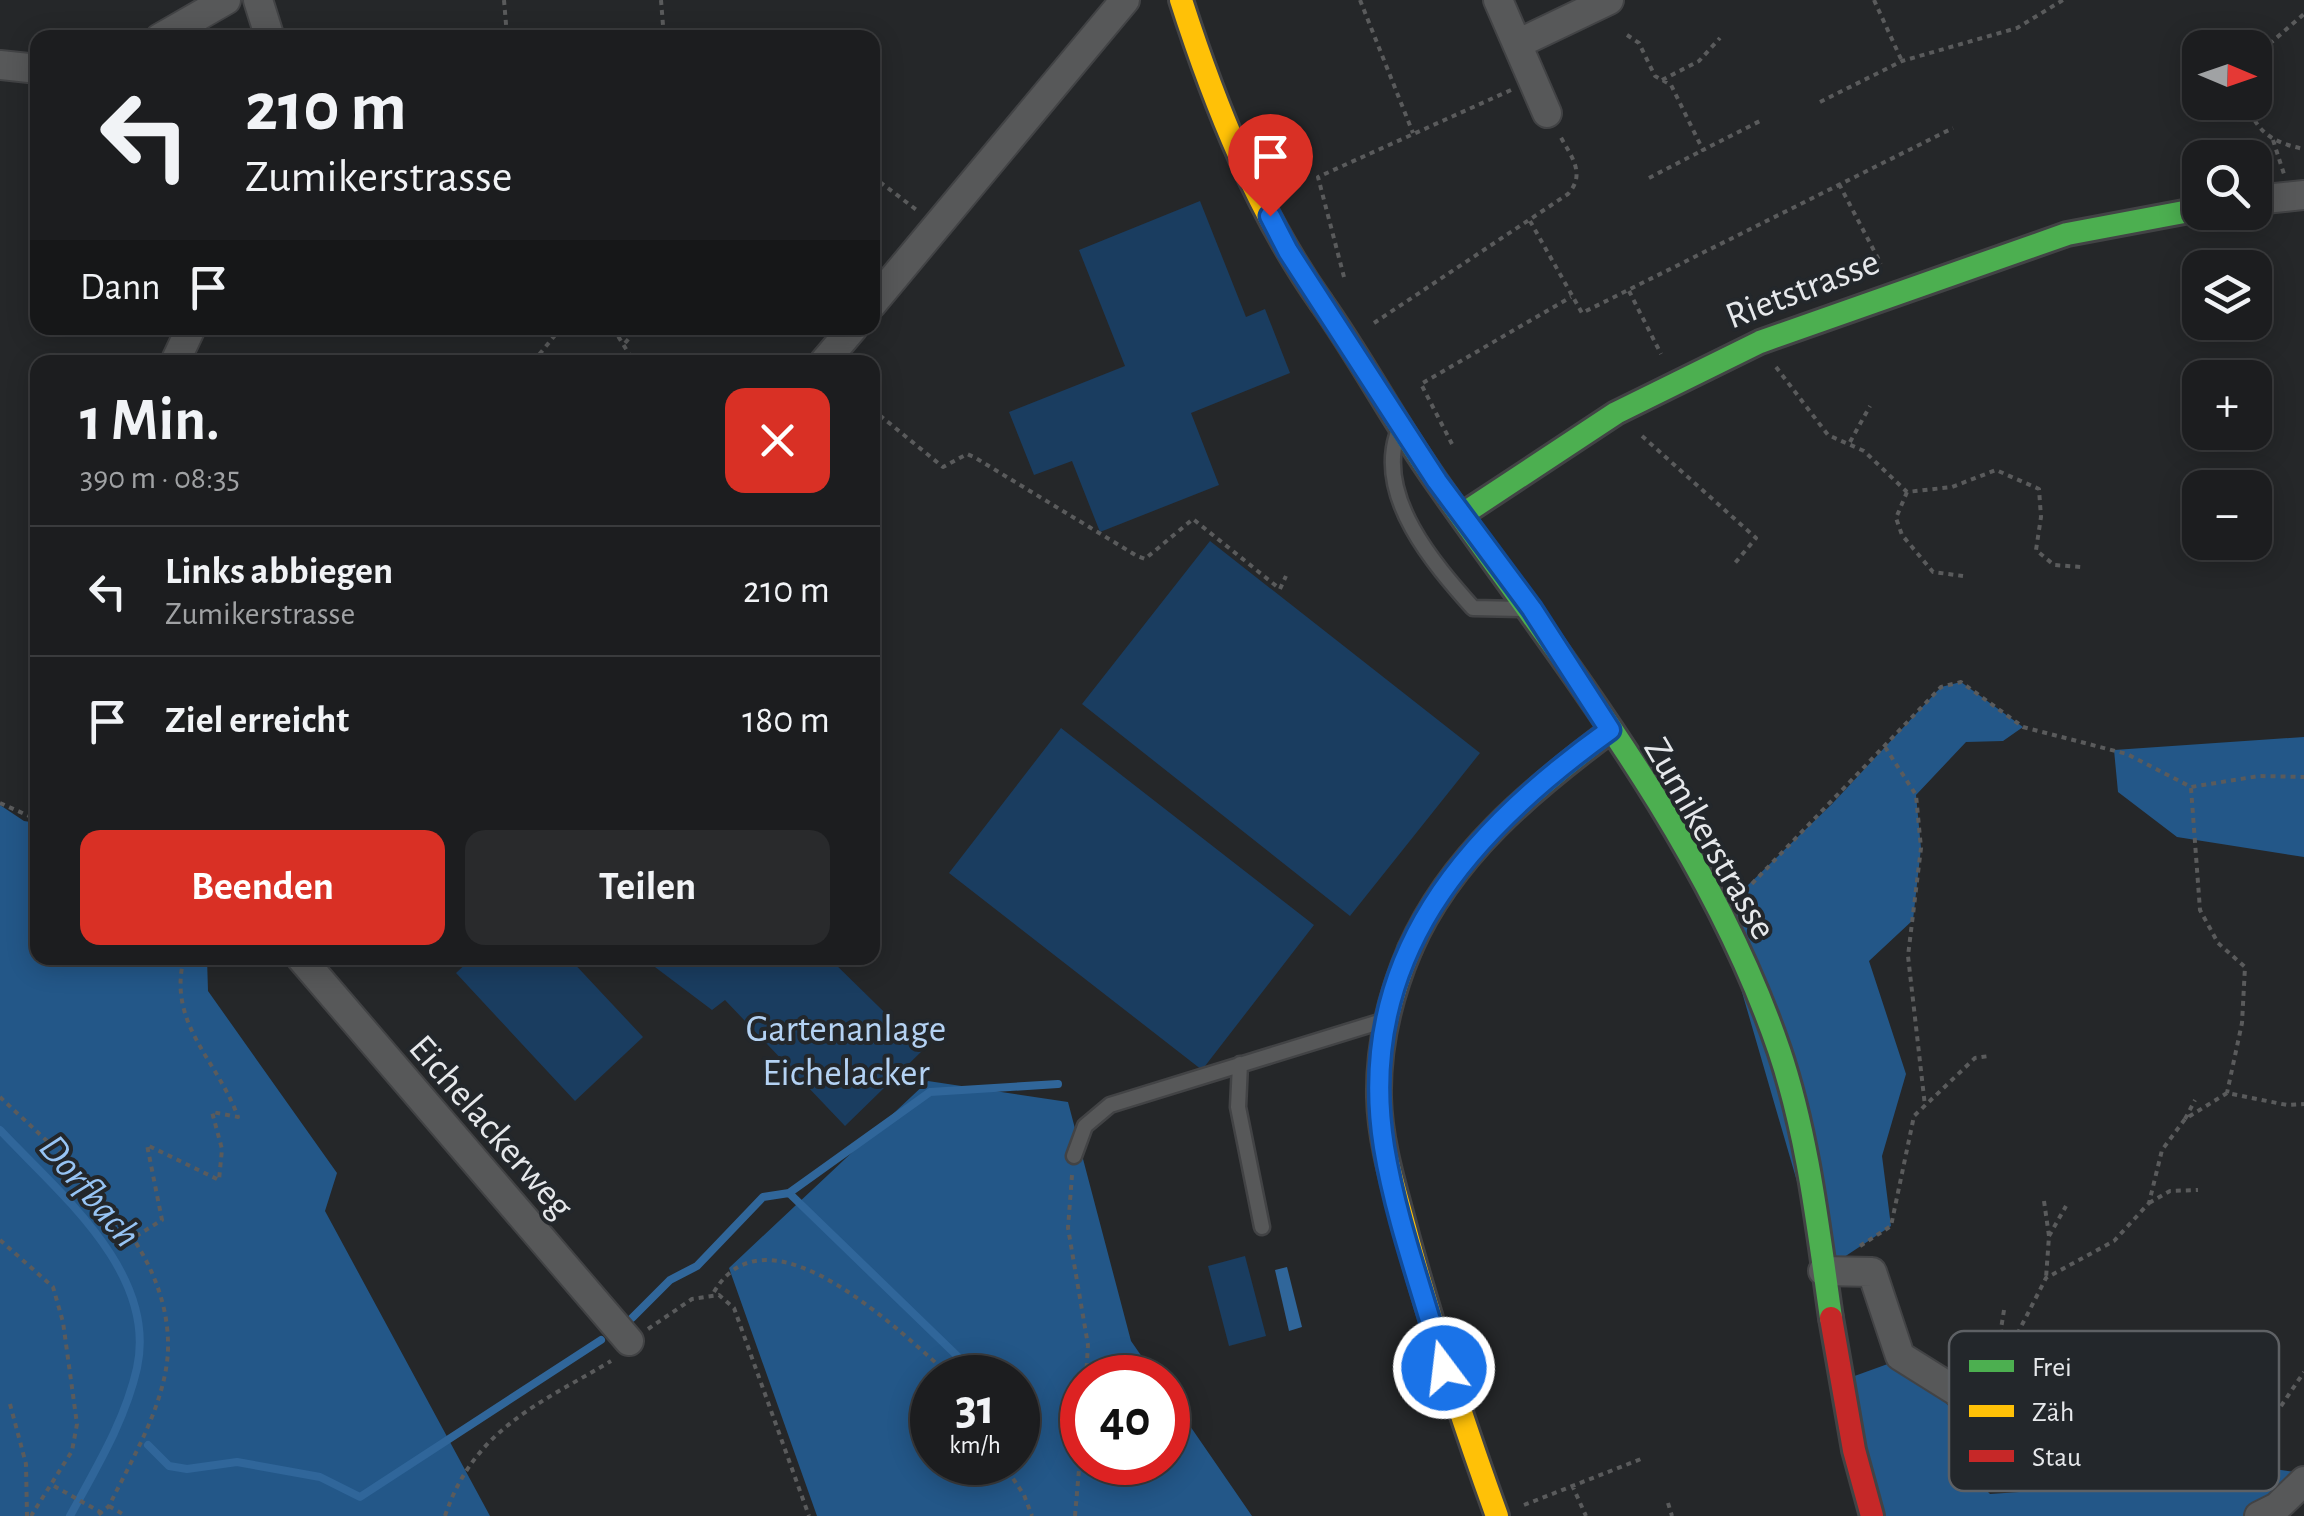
<!DOCTYPE html>
<html lang="de">
<meta charset="utf-8">
<style>
:root{--surface:#1c1d1f;--page:#292a2c;--text:#f1f3f6;--muted:#a0a2a4;--line:#3a3b3d;--accent:#d93025}
body{margin:0;font-family:"Alegreya Sans",sans-serif;background:var(--page);color:var(--text);height:100vh;display:flex;flex-direction:column;font-size:38px;white-space:nowrap}
*{box-sizing:border-box;margin:0}
p{font-size:32px;color:var(--muted)}
.icon{flex:none;width:55px;height:55px;fill:none;stroke:currentColor;stroke-width:2;stroke-linecap:round;stroke-linejoin:round}
.map{position:relative;flex:1;overflow:hidden}
.panel{position:absolute;left:30px;top:355px;width:850px;height:610px;display:flex;flex-direction:column;background:var(--surface);border-radius:20px;box-shadow:0 5px 25px #0003,0 0 0 2px var(--line)}
.panel>*{flex:none}
.top-card{position:absolute;left:30px;top:30px;width:850px;height:305px;border-radius:20px;box-shadow:0 5px 25px #0003,0 0 0 2px var(--line);background:#1c1d1f;color:var(--text);overflow:hidden}
.needle{width:65px;rotate:92deg}
.fabs{position:absolute;left:2182px;top:30px;display:grid;gap:20px}
.fabs a{display:grid;place-items:center;width:90px;height:90px;border-radius:20px;background:var(--surface);box-shadow:0 5px 25px #0003,0 0 0 2px var(--line);font-size:50px}
.speed{position:absolute;left:910px;top:1355px;display:flex;gap:20px;font-size:50px;font-weight:700;text-align:center}
.speed>*{display:grid;place-content:center;width:130px;height:130px;border-radius:50%;background:var(--surface);box-shadow:0 5px 25px #0003,0 0 0 2px var(--line);line-height:1}
.speed small{font-size:25px;font-weight:400}
.speed .limit{border:15px solid #d22;background:#fff;color:#111}
.pin{position:absolute;display:grid;place-items:center;width:85px;height:85px;color:#fff;margin:-102px -42px;border-radius:50% 50% 50% 0;rotate:-45deg;box-shadow:0 0 10px #0007}
.pin .icon{rotate:45deg}
.me{position:absolute;width:110px;margin:-55px;rotate:345deg;stroke-linejoin:round;filter:drop-shadow(0 0 8px #0008)}
.turn{display:flex;align-items:center;gap:35px;height:210px;padding:0 50px;font-size:45px}
.turn .icon{width:130px;height:130px;stroke-width:2.5}
.turn b{display:block;font-size:70px;line-height:85px}
.then{display:flex;align-items:center;height:95px;padding:0 50px;background:#0003;gap:20px;font-size:38px}
.round{display:grid;place-items:center;flex:none;width:105px;height:105px;border-radius:20px;background:var(--page)}
.summary{display:flex;align-items:center;justify-content:space-between;height:170px;padding:0 50px}
h1{font-size:60px;font-weight:700;line-height:75px}
.cta{display:flex;gap:20px;margin-top:auto;padding:20px 50px}
.cta a{flex:1;height:115px;border-radius:20px;background:var(--accent);color:#fff;font-size:40px;font-weight:700;line-height:115px;text-align:center}
.cta a+a{background:var(--page);color:var(--text)}
ul{padding:0;list-style:none}
li{display:flex;align-items:center;gap:30px;height:130px;padding:0 50px;border-top:2px solid var(--line)}
li div{flex:1}
li b{display:block;font-size:38px}
li em{font-style:normal}
.map>svg:first-child{display:block}
</style>
<div class="map">
<svg width="2304" height="1516" viewBox="0 0 2304 1516">
<rect width="100%" height="100%" fill="#252729"/>
<path fill="#1a3d60" d="M 1200,201 L 1246,317 L 1265,309 L 1290,373 L 1191,413 L 1219,485 L 1100,532 L 1072,461 L 1034,475 L 1009,412 L 1125,366 L 1079,250 Z
M 1210,541 L 1480,753 L 1350,916 L 1082,704 Z
M 1061,728 L 1314,925 L 1202,1070 L 949,873 Z
M 472,958 L 569,958 L 643,1037 L 575,1101 L 456,973 Z
M 643,958 L 829,958 L 923,1050 L 845,1126 L 725,1000 L 712,1010 Z
M 1245,1256 L 1266,1336 L 1229,1346 L 1208,1266 Z"/>
<path fill="#235788" fill-rule="evenodd" d="M 1961,682 L 2023,727 L 2003,741 L 1966,742 L 1916,795 L 1921,848 L 1913,920 L 1869,961 L 1906,1074 L 1882,1156 L 1891,1226 L 1823,1271 L 1719,913 L 1832,804 L 1941,687 Z
M 2304,737 L 2304,857 L 2177,837 L 2118,792 L 2114,750 Z
M 0,805 L 24,821 L 37,823 L 38,958 L 207,958 L 208,991 L 337,1173 L 325,1211 L 490,1516 L 0,1516 Z
M 928,1081 L 1068,1102 L 1131,1341 L 1156,1377 L 1082,1378 L 1082,1462 L 1168,1462 L 1168,1394 L 1252,1516 L 817,1516 L 729,1268 ZM 932,1378 L 1018,1378 L 1018,1462 L 932,1462 Z
M 1896,1361 C 1938,1389 1969,1414 1964,1468 L 1990,1494 L 2127,1485 L 2218,1461 L 2302,1473 L 2288,1516 L 1873,1516 L 1849,1378 Z"/>
<path fill="#30669a" d="M 1287,1267 L 1302,1327 L 1289,1331 L 1275,1270 Z"/>
<g fill="none" stroke-linecap="round" stroke-linejoin="round">
<path stroke="#30669a" stroke-width="8" d="M 0,1130 C 58,1192 158,1272 137,1368 C 125,1421 96,1468 70,1516
M 789,1193 L 980,1378
M 632,1318 L 670,1280 L 697,1266 L 763,1197 L 789,1193 L 930,1092 L 1058,1084
M 148,1445 L 169,1466 L 187,1469 L 237,1462 L 320,1477 L 360,1497 L 601,1340"/>
<defs>
<path id="lane" d="M 1397,435 C 1377,498 1433,563 1473,608 L 1522,609
M 1240,1064 L 1238,1107 L 1262,1227
M 1074,1156 L 1085,1126 L 1110,1105 L 1379,1022"/>
<path id="street" d="M 258,0 L 270,38
M 1498,0 L 1547,113
M 160,38 L 226,0
M 1517,44 L 1609,0
M 0,65 L 38,69
M 2255,200 L 2304,195
M 872,304 L 1125,0
M 175,362 L 191,328
M 824,362 L 853,328
M 301,958 L 629,1341
M 1823,1271 L 1872,1272 L 1900,1356 L 1991,1413 L 2013,1450
M 2259,1516 L 2277,1507 L 2304,1481"/>
<path id="fast" d="M 1321,302 C 1362,360 1395,423 1436,481 C 1562,661 1707,839 1779,1050 C 1808,1136 1818,1228 1831,1318
M 1463,514 L 1616,413 L 1760,342 L 2067,234 L 2200,209
M 1410,949 C 1451,856 1531,790 1610,731"/>
<path id="slow" d="M 1181,0 C 1215,106 1257,211 1321,302
M 1410,949 C 1390,996 1378,1045 1379,1097 C 1380,1146 1396,1192 1408,1239 C 1434,1333 1464,1425 1497,1516"/>
<path id="jam" d="M 1831,1318 L 1854,1450 L 1872,1516"/>
</defs>
<use href="#lane" stroke="#424345" stroke-width="19"/>
<use href="#street" stroke="#424345" stroke-width="32"/>
<use href="#fast" stroke="#424345" stroke-width="28"/>
<use href="#slow" stroke="#424345" stroke-width="28"/>
<use href="#jam" stroke="#424345" stroke-width="28"/>
<path stroke="#5a5b5c" stroke-width="4" stroke-dasharray="5 5" stroke-linecap="butt" d="M 504,0 L 507,36 L 513,38
M 661,0 L 664,38
M 1360,0 L 1413,133
M 1874,0 L 1901,59
M 1627,35 L 1639,43 L 1655,76 L 1671,85 L 1703,150 L 1760,121
M 2255,70 L 2267,46 L 2304,14
M 1662,80 L 1699,61 L 1720,38
M 1820,102 L 1902,61 L 2017,28 L 2063,0
M 2247,102 C 2256,133 2274,143 2304,149
M 2273,140 L 2284,174
M 872,176 L 918,211
M 1649,178 L 1703,150
M 1839,184 L 1881,264
M 1530,221 L 1582,313 L 1953,128
M 1344,277 L 1318,177 L 1511,90
M 1629,291 L 1661,354
M 1374,323 L 1568,194 C 1587,173 1570,155 1559,134
M 585,328 L 607,328
M 613,328 L 634,362
M 625,343 L 638,328
M 533,362 L 561,328
M 870,362 L 872,361
M 1776,367 L 1828,435 L 1864,451 L 1907,492 L 1952,487 L 1996,470 L 2039,489 L 2041,517 L 2036,550 L 2054,565 L 2081,567
M 872,409 L 943,467 L 967,454 L 974,457 L 1137,556 L 1145,559 L 1193,519 L 1280,589 L 1286,576
M 1642,436 L 1756,538 L 1735,563
M 1850,442 L 1870,406
M 1452,444 L 1421,384 L 1571,297
M 1907,492 L 1896,518 L 1902,535 L 1933,572 L 1963,576
M 1885,747 L 1916,795 L 1921,848 L 1908,956 L 1925,1106
M 2191,788 L 2200,910 L 2218,943 L 2245,967 L 2242,1023 L 2227,1093
M 0,803 L 38,820
M 1745,891 L 1941,687 L 1961,682 L 2023,727 L 2127,754 L 2191,787 L 2259,776 L 2304,777
M 0,1097 C 69,1163 171,1243 168,1350 C 166,1403 132,1459 109,1506 L 97,1516
M 2185,1119 L 2195,1100
M 1072,1175 L 1068,1228 L 1088,1345 L 1086,1378
M 2044,1201 L 2049,1236 L 2046,1278
M 2149,1203 L 2170,1191 L 2198,1190
M 126,1232 L 138,1235 L 162,1220 L 147,1145 L 219,1180 L 222,1149 L 212,1112 L 238,1117 C 217,1059 167,1024 184,958
M 2049,1236 L 2066,1206
M 0,1240 L 53,1287 L 63,1322 L 77,1424 L 72,1451 L 31,1516
M 1860,1246 L 1891,1226 L 1914,1116 L 1975,1058 L 1989,1056
M 714,1292 C 769,1198 905,1337 953,1378
M 2004,1310 L 2001,1329 L 2006,1356
M 648,1329 L 692,1299 L 719,1295 L 734,1308 L 809,1516
M 2006,1381 L 2031,1380
M 2001,1391 L 2006,1356 L 2046,1278 L 2114,1241 L 2149,1203 L 2162,1150 L 2185,1119 L 2227,1093 L 2287,1105 L 2304,1104
M 10,1404 L 26,1464 L 27,1516
M 2204,1446 L 2242,1398
M 1002,1462 L 1024,1495 L 1032,1516
M 2034,1462 C 2077,1488 2156,1456 2203,1446 C 2220,1442 2240,1442 2258,1440 L 2304,1372
M 1572,1485 L 1586,1516
M 54,1486 L 102,1513
M 1668,1503 L 1672,1516
M 1524,1505 L 1641,1459
M 109,1506 L 126,1516
M 445,1516 C 474,1429 539,1404 611,1361
M 1075,1516 L 1082,1435"/>
<use href="#lane" stroke="#575859" stroke-width="14"/>
<use href="#street" stroke="#575859" stroke-width="28"/>
<use href="#fast" stroke="#4caf50" stroke-width="22"/>
<use href="#slow" stroke="#ffc107" stroke-width="22"/>
<use href="#jam" stroke="#c62828" stroke-width="22"/>
</g>
<g fill="none" stroke-linecap="round" stroke-linejoin="round">
<defs>
<path id="route" d="M 1270,216 L 1288,251 L 1437,481 L 1532,609 L 1610,730 C 1467,832 1354,959 1384,1147 C 1396,1221 1424,1295 1444,1368"/>
</defs>
<use href="#route" stroke="#114b97" stroke-width="25"/>
<use href="#route" stroke="#1a73e8" stroke-width="18"/>
</g>
<g text-anchor="middle" stroke-width="8" stroke-linejoin="round" paint-order="stroke">
<g font-size="38" fill="#e6e8eb" stroke="#23272b">
<text transform="translate(1802 288) rotate(-21)" y="13">Rietstrasse</text>
<text transform="translate(1711 838) rotate(60)" y="13">Zumikerstrasse</text>
<text transform="translate(492 1126) rotate(49)" y="13">Eichelackerweg</text>
</g>
<g font-size="38" fill="#b4d2f3" stroke="#23272b">
<text x="846" y="1041">Gartenanlage<tspan x="846" dy="44">Eichelacker</tspan></text>
</g>
<g font-size="40" font-style="italic" fill="#97c4f4" stroke="#23272b">
<text transform="translate(91 1190) rotate(50)" y="14">Dorfbach</text>
</g>
</g>
<rect x="1949" y="1331" width="330" height="160" rx="15" fill="#23272b" stroke="#5e6165" stroke-width="2.5"/>
<rect x="1969" y="1360" width="45" height="12" fill="#4caf50"/>
<rect x="1969" y="1405" width="45" height="12" fill="#ffc107"/>
<rect x="1969" y="1450" width="45" height="12" fill="#c62828"/>
<g font-size="28" fill="#e6e8eb">
<text x="2032" y="1376">Frei</text>
<text x="2032" y="1421">Zäh</text>
<text x="2032" y="1466">Stau</text>
</g>
</svg>
<div class="fabs">
<a><svg class="needle" viewBox="-14 -14 28 28"><path d="M0-13l5 13h-10z" fill="#e53935"/><path d="M0 13l5-13h-10z" fill="#a0a2a4"/></svg></a>
<a><svg class="icon" aria-label="search" viewBox="0 0 24 24"><circle cx="10" cy="10" r="6"/><path d="M15 15l6 6"/></svg></a>
<a><svg class="icon" aria-label="layers" viewBox="0 0 24 24"><path d="M12 4l9 5-9 5-9-5zM3 14l9 5 9-5"/></svg></a>
<a>+</a>
<a>−</a>
</div>
<div class="speed"><div>31<small>km/h</small></div><div class="limit">40</div></div>
<div class="pin" style="left:1270px;top:216px;background:#d93025"><svg class="icon" aria-label="arrive" viewBox="0 0 24 24"><path d="M6 21V4h12l-3 4 3 4H6"/></svg></div>
<svg class="me" style="left:1444px;top:1368px" viewBox="-20 -20 40 40"><circle r="17" fill="#1a73e8" stroke="#fff" stroke-width="3"/><path d="M0-11L8 9 0 5-8 9z" fill="#fff"/></svg>
<div class="top-card">
<div class="turn"><svg class="icon" aria-label="left" viewBox="0 0 24 24"><path d="M17 20v-9H6M10 6l-5 5 5 5"/></svg><div><b>210 m</b>Zumikerstrasse</div></div>
<div class="then">Dann<svg class="icon" aria-label="arrive" viewBox="0 0 24 24"><path d="M6 21V4h12l-3 4 3 4H6"/></svg></div>
</div>
<section class="panel">
<div class="summary"><div><h1>1 Min.</h1><p>390 m · 08:35</p></div><a class="round" style="background:#d93025;color:#fff"><svg class="icon" aria-label="close" viewBox="0 0 24 24"><path d="M6 6l12 12M18 6L6 18"/></svg></a></div>
<ul>
<li><svg class="icon" aria-label="left" viewBox="0 0 24 24"><path d="M17 20v-9H6M10 6l-5 5 5 5"/></svg><div><b>Links abbiegen</b><p>Zumikerstrasse</p></div><em>210 m</em></li>
<li><svg class="icon" aria-label="arrive" viewBox="0 0 24 24"><path d="M6 21V4h12l-3 4 3 4H6"/></svg><div><b>Ziel erreicht</b></div><em>180 m</em></li>
</ul>
<div class="cta"><a>Beenden</a><a>Teilen</a></div>
</section>
</div>
